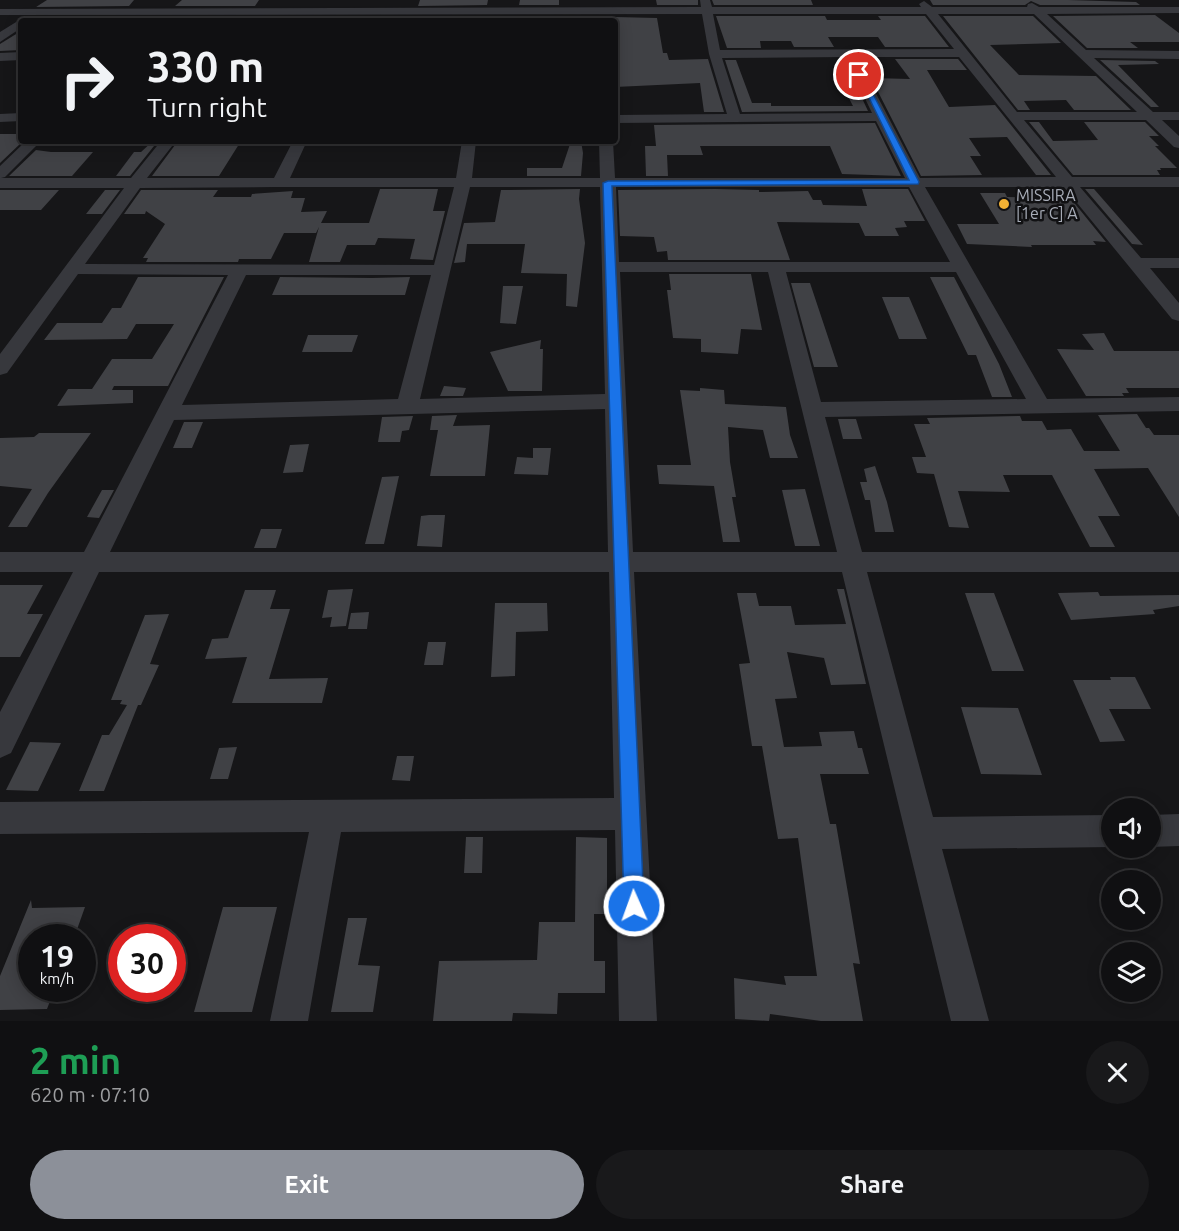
<!DOCTYPE html>
<meta charset="utf-8">
<style>
:root{--surface:#101012;--page:#19191b;--text:#f1f3f6;--muted:#9c9d9f;--line:#303032;--accent:#8c9099}
body{margin:0;font-family:Ubuntu,sans-serif;background:var(--page);color:var(--text);height:100vh;display:flex;flex-direction:column;font-size:22px;white-space:nowrap}
*{box-sizing:border-box;margin:0}
p{font-size:20px;color:var(--muted)}
.icon{flex:none;width:33px;height:33px;fill:none;stroke:currentColor;stroke-width:2;stroke-linecap:round;stroke-linejoin:round}
.map{position:relative;height:1021px;overflow:hidden}
.sheet{display:flex;flex-direction:column;background:var(--surface);flex:1}
.sheet>*{flex:none}
.guide{position:absolute;left:18px;top:18px;width:600px;height:126px;border-radius:6px;box-shadow:0 3px 15px #0003,0 0 0 2px var(--line);background:#101012;color:var(--text);overflow:hidden}
.controls{position:absolute;left:1101px;top:798px;display:grid;gap:12px}
.controls a{display:grid;place-items:center;width:60px;height:60px;border-radius:50%;background:var(--surface);box-shadow:0 3px 15px #0003,0 0 0 2px var(--line);font-size:30px}
.speed{position:absolute;left:18px;top:924px;display:flex;gap:12px;font-size:30px;font-weight:700;text-align:center}
.speed>*{display:grid;place-content:center;width:78px;height:78px;border-radius:50%;background:var(--surface);box-shadow:0 3px 15px #0003,0 0 0 2px var(--line);line-height:1}
.speed small{font-size:15px;font-weight:400}
.speed .limit{border:9px solid #d22;background:#fff;color:#111}
.pin{position:absolute;display:grid;place-items:center;width:51px;height:51px;color:#fff;margin:-26px;border:3px solid #fff;border-radius:50%;box-shadow:0 2px 6px #0007}
.me{position:absolute;width:66px;margin:-33px;rotate:358deg;stroke-linejoin:round;filter:drop-shadow(0 0 4px #0008)}
.turn{display:flex;align-items:center;gap:21px;height:126px;padding:0 30px;font-size:27px}
.turn .icon{width:78px;height:78px;stroke-width:2.5}
.turn b{display:block;font-size:42px;line-height:51px}
.round{display:grid;place-items:center;flex:none;width:63px;height:63px;border-radius:32px;background:var(--page)}
.overview{display:flex;align-items:center;justify-content:space-between;height:102px;padding:0 30px}
h1{font-size:36px;font-weight:700;line-height:45px;color:#1e9e55}
.action{display:flex;gap:12px;margin-top:auto;padding:12px 30px}
.action a{flex:1;height:69px;border-radius:36px;background:var(--accent);color:#fff;font-size:24px;font-weight:700;line-height:69px;text-align:center}
.action a+a{background:var(--page);color:var(--text)}
.map>svg:first-child{display:block}
</style>
<div class="map">
<svg width="1179" height="1021" viewBox="0 0 1179 1021">
<rect width="100%" height="100%" fill="#161618"/>
<path fill="#404145" d="M 47,0 L 134,0 L 129,6 L 36,7 Z
M 182,0 L 259,0 L 255,6 L 175,6 Z
M 420,0 L 488,0 L 487,5 L 418,6 Z
M 520,0 L 559,0 L 559,5 L 519,5 Z
M 656,0 L 698,0 L 698,5 L 657,5 Z
M 712,0 L 811,0 L 813,5 L 714,5 Z
M 930,0 L 1068,0 L 1136,2 L 1140,5 L 1040,5 L 1031,1 L 1025,5 L 933,5 Z
M 1155,15 L 1179,33 L 1179,42 L 1130,42 L 1138,48 L 1087,48 L 1053,16 Z
M 716,16 L 825,16 L 827,20 L 881,20 L 878,16 L 925,16 L 949,47 L 885,47 L 878,37 L 828,37 L 834,47 L 794,47 L 791,41 L 760,41 L 761,48 L 727,48 Z
M 943,16 L 1033,16 L 1061,43 L 990,45 L 1019,75 L 1096,76 L 1131,110 L 1074,110 L 1066,100 L 1024,101 L 1030,110 L 1018,110 Z
M 23,17 L 120,17 L 117,21 L 46,18 L 41,21 L 28,21 Z
M 164,17 L 246,17 L 244,19 L 160,21 Z
M 414,17 L 485,17 L 484,21 L 436,21 L 436,19 L 414,19 Z
M 615,17 L 657,18 L 663,53 L 667,53 L 669,60 L 708,59 L 724,112 L 704,112 L 700,83 L 615,87 L 615,65 L 619,65 Z
M 21,31 L 21,50 L 0,51 L 0,44 Z
M 895,59 L 958,59 L 967,70 L 927,70 L 949,107 L 995,105 L 1051,175 L 1036,175 L 1007,137 L 969,138 L 981,156 L 970,156 L 982,175 L 921,176 L 871,78 L 910,79 Z
M 725,60 L 736,60 L 752,103 L 771,103 L 771,106 L 853,106 L 838,77 L 852,77 L 868,111 L 742,112 Z
M 1100,60 L 1155,61 L 1159,64 L 1118,65 L 1159,107 L 1151,107 Z
M 1029,122 L 1039,122 L 1053,141 L 1098,140 L 1084,122 L 1145,122 L 1159,136 L 1149,136 L 1159,146 L 1155,146 L 1177,168 L 1160,168 L 1161,170 L 1157,170 L 1160,175 L 1073,175 Z
M 875,123 L 901,176 L 842,174 L 830,146 L 700,146 L 703,155 L 667,155 L 668,176 L 646,176 L 645,146 L 656,146 L 654,125 Z
M 0,134 L 21,134 L 21,143 L 0,163 Z
M 153,141 L 158,141 L 130,176 L 116,176 L 134,152 L 141,152 Z
M 178,141 L 241,141 L 219,176 L 152,176 Z
M 571,141 L 581,141 L 583,153 L 581,176 L 527,176 L 527,168 L 562,168 Z
M 36,150 L 51,152 L 93,152 L 72,176 L 9,176 Z
M 380,189 L 438,189 L 433,211 L 445,211 L 433,260 L 410,259 L 415,239 L 378,238 L 375,245 L 347,245 L 340,262 L 309,262 L 319,227 L 316,233 L 284,233 L 271,259 L 239,259 L 238,262 L 146,262 L 148,258 L 143,258 L 165,224 L 146,211 L 145,214 L 124,214 L 141,190 L 218,190 L 213,197 L 251,197 L 252,194 L 293,191 L 291,198 L 305,198 L 301,212 L 327,211 L 321,223 L 369,223 Z
M 580,189 L 579,199 L 585,243 L 577,307 L 566,306 L 567,274 L 521,273 L 525,244 L 467,244 L 465,262 L 454,263 L 464,223 L 495,222 L 501,190 Z
M 715,189 L 759,190 L 759,192 L 808,191 L 813,200 L 821,200 L 823,205 L 867,206 L 862,189 L 908,189 L 925,221 L 904,221 L 907,227 L 895,228 L 899,236 L 865,236 L 859,223 L 777,222 L 790,260 L 668,260 L 667,251 L 657,252 L 654,237 L 620,236 L 618,190 Z
M 1041,189 L 1063,189 L 1106,242 L 1093,241 L 1096,245 L 1031,245 L 1032,247 L 967,244 L 957,224 L 999,224 L 980,193 L 1005,193 L 1007,197 L 1047,198 Z
M 1085,189 L 1094,189 L 1143,245 L 1132,244 Z
M 0,190 L 59,190 L 41,210 L 0,210 Z
M 105,190 L 120,190 L 102,214 L 86,214 Z
M 669,274 L 751,274 L 762,330 L 741,329 L 738,354 L 701,352 L 701,339 L 673,338 L 667,290 L 671,290 Z
M 138,277 L 224,277 L 168,386 L 114,386 L 112,390 L 133,390 L 133,403 L 57,406 L 68,389 L 92,389 L 112,359 L 152,359 L 174,324 L 136,324 L 127,339 L 44,340 L 57,323 L 102,323 L 112,308 L 121,308 Z
M 280,277 L 372,278 L 410,277 L 405,295 L 272,295 Z
M 930,277 L 954,277 L 999,364 L 1012,397 L 992,397 L 976,355 L 968,355 Z
M 791,283 L 810,283 L 838,367 L 814,367 Z
M 503,286 L 523,286 L 516,324 L 500,323 Z
M 882,297 L 909,297 L 927,339 L 899,339 Z
M 1104,333 L 1114,351 L 1179,351 L 1179,388 L 1126,388 L 1129,393 L 1122,393 L 1124,396 L 1086,396 L 1057,349 L 1094,350 L 1082,334 Z
M 308,335 L 358,335 L 352,352 L 302,352 Z
M 541,340 L 540,349 L 543,349 L 542,391 L 508,391 L 490,352 Z
M 444,386 L 466,388 L 463,396 L 440,396 Z
M 700,388 L 724,390 L 725,404 L 786,407 L 790,435 L 798,458 L 770,458 L 763,430 L 728,427 L 730,462 L 736,497 L 732,497 L 740,542 L 723,542 L 714,486 L 659,484 L 657,465 L 691,465 L 680,390 L 700,391 Z
M 1137,414 L 1146,428 L 1149,428 L 1154,435 L 1179,435 L 1179,517 L 1148,468 L 1094,469 L 1120,516 L 1098,516 L 1115,547 L 1090,547 L 1052,475 L 1003,475 L 1010,492 L 958,491 L 969,528 L 949,527 L 934,474 L 917,473 L 912,457 L 926,457 L 914,424 L 930,424 L 927,418 L 1020,416 L 1022,421 L 1042,421 L 1047,430 L 1071,429 L 1084,451 L 1120,451 L 1098,415 Z
M 457,415 L 453,426 L 490,425 L 485,476 L 430,476 L 438,430 L 430,430 L 432,416 Z
M 413,416 L 409,430 L 402,431 L 400,442 L 378,442 L 382,417 Z
M 838,419 L 856,419 L 862,439 L 843,439 Z
M 184,422 L 203,422 L 192,448 L 173,448 Z
M 39,433 L 91,433 L 48,493 L 27,527 L 8,527 L 32,489 L 0,486 L 0,438 L 34,437 Z
M 309,444 L 303,472 L 283,473 L 290,445 Z
M 533,448 L 551,448 L 548,475 L 514,474 L 517,457 L 533,458 Z
M 875,466 L 887,502 L 894,532 L 875,532 L 870,500 L 865,500 L 860,482 L 867,482 L 864,469 Z
M 399,476 L 384,544 L 365,544 L 382,477 Z
M 805,489 L 820,546 L 795,546 L 782,490 Z
M 102,490 L 114,490 L 99,518 L 87,517 Z
M 429,515 L 445,515 L 442,547 L 417,546 L 421,516 Z
M 261,529 L 282,529 L 276,548 L 254,548 Z
M 0,585 L 43,585 L 27,614 L 43,614 L 20,657 L 0,657 Z
M 353,589 L 346,626 L 330,627 L 332,617 L 322,618 L 328,590 Z
M 837,589 L 844,589 L 866,684 L 831,685 L 824,658 L 787,652 L 797,698 L 775,699 L 784,747 L 822,746 L 819,732 L 854,731 L 858,748 L 862,748 L 869,774 L 820,774 L 830,824 L 836,824 L 849,899 L 860,964 L 853,963 L 863,1021 L 821,1021 L 770,1014 L 769,1021 L 735,1019 L 734,978 L 786,985 L 784,976 L 817,976 L 798,838 L 778,839 L 762,746 L 752,746 L 739,664 L 750,663 L 737,593 L 756,593 L 759,606 L 791,606 L 795,625 L 846,624 Z
M 245,590 L 276,590 L 270,609 L 290,609 L 269,679 L 328,678 L 322,703 L 232,703 L 247,657 L 205,659 L 212,639 L 228,638 Z
M 1098,592 L 1100,596 L 1179,595 L 1179,606 L 1153,610 L 1155,614 L 1071,620 L 1058,593 Z
M 965,593 L 994,593 L 1024,671 L 992,671 Z
M 495,603 L 547,603 L 548,631 L 516,632 L 515,676 L 491,677 Z
M 369,612 L 367,629 L 348,629 L 351,613 Z
M 169,614 L 150,664 L 159,665 L 141,705 L 138,705 L 104,791 L 79,791 L 102,735 L 109,735 L 127,705 L 120,704 L 122,700 L 111,700 L 145,615 Z
M 428,642 L 446,642 L 443,665 L 424,665 Z
M 1110,677 L 1135,677 L 1151,709 L 1109,709 L 1125,741 L 1100,742 L 1073,680 L 1111,680 Z
M 961,707 L 1018,708 L 1042,775 L 981,774 Z
M 30,742 L 61,743 L 38,791 L 6,790 Z
M 237,747 L 228,779 L 210,779 L 219,748 Z
M 397,756 L 414,756 L 410,781 L 392,780 Z
M 466,837 L 483,837 L 482,873 L 464,873 Z
M 576,837 L 607,838 L 607,914 L 594,914 L 594,961 L 605,961 L 605,993 L 558,993 L 557,1014 L 513,1013 L 512,1021 L 433,1021 L 439,961 L 537,960 L 539,922 L 575,922 Z
M 31,900 L 32,908 L 85,907 L 74,938 L 32,938 L 32,988 L 55,988 L 47,1009 L 0,1010 L 0,976 Z
M 223,907 L 277,907 L 252,1012 L 194,1012 Z
M 348,918 L 367,918 L 358,965 L 380,966 L 373,1012 L 331,1012 Z"/>
<g fill="none" stroke-linecap="round" stroke-linejoin="round">
<path fill="#37383d" fill-rule="evenodd" d="M 700,0 L 710,0 L 712,7 L 921,7 L 919,4 L 924,1 L 932,7 L 1027,7 L 1028,4 L 1032,3 L 1039,7 L 1179,7 L 1179,13 L 1047,14 L 1086,50 L 1179,51 L 1179,59 L 1094,58 L 1153,112 L 1179,112 L 1179,120 L 1162,120 L 1179,136 L 1179,148 L 1174,147 L 1146,120 L 1024,120 L 1072,177 L 1179,177 L 1179,187 L 1080,187 L 1141,258 L 1179,258 L 1179,268 L 1150,268 L 1179,303 L 1179,321 L 1172,319 L 1064,187 L 925,187 L 1047,399 L 1179,397 L 1179,411 L 825,417 L 862,552 L 1179,552 L 1179,572 L 867,572 L 933,817 L 1112,815 L 1112,847 L 942,849 L 989,1021 L 951,1021 L 842,572 L 634,572 L 657,1021 L 619,1021 L 615,830 L 341,832 L 308,1021 L 270,1021 L 309,832 L 0,834 L 0,802 L 614,798 L 609,572 L 99,572 L 11,753 L 0,758 L 0,712 L 73,572 L 0,572 L 0,552 L 84,552 L 228,275 L 78,274 L 7,373 L 0,375 L 0,354 L 124,188 L 0,188 L 0,166 L 26,141 L 41,141 L 5,177 L 1,178 L 131,178 L 161,141 L 176,141 L 147,178 L 274,178 L 293,141 L 307,141 L 290,178 L 456,178 L 462,141 L 476,141 L 472,178 L 600,178 L 599,141 L 613,141 L 615,178 L 905,178 L 876,121 L 615,123 L 615,115 L 727,114 L 709,54 L 702,14 L 0,15 L 0,9 L 701,7 ZM 713,14 L 926,14 L 954,49 L 720,50 ZM 938,14 L 1034,14 L 1137,112 L 1017,112 ZM 845,57 L 872,113 L 740,114 L 722,58 ZM 857,57 L 959,57 L 1056,177 L 920,178 ZM 274,187 L 454,187 L 434,265 L 85,264 L 140,188 ZM 470,187 L 600,187 L 605,394 L 420,399 ZM 616,187 L 909,187 L 950,262 L 619,262 ZM 620,272 L 768,272 L 837,552 L 633,552 ZM 786,272 L 956,272 L 1026,399 L 821,402 ZM 246,275 L 431,275 L 398,399 L 182,405 ZM 605,409 L 608,552 L 110,552 L 174,420 Z
M 21,19 L 26,21 L 21,21 L 21,28 L 0,42 L 0,32 Z
M 21,52 L 21,60 L 0,61 L 0,53 Z
M 21,113 L 21,121 L 0,122 L 0,114 Z
M 1179,814 L 1179,846 L 1150,847 L 1150,815 Z"/>
</g>
<path fill="#1a73e8" stroke="#114b97" stroke-width="1.5" d="M 857,73 L 863,75 L 919,182 L 918,184 L 612,186 L 644,906 L 641,913 L 634,916 L 627,913 L 624,906 L 603,183 L 608,181 L 909,180 Z"/>
<circle fill="#f2b134" stroke="#111113" stroke-width="2" cx="1004" cy="204" r="6"/>
<g text-anchor="middle" stroke-width="5" stroke-linejoin="round" paint-order="stroke">
<g font-size="16" fill="#a8adb8" stroke="#111113" text-anchor="start">
<text x="1016" y="201">MISSIRA<tspan x="1016" dy="18">[1er C] A</tspan></text>
</g>
</g>
</svg>
<div class="controls">
<a><svg class="icon" aria-label="sound" viewBox="0 0 24 24"><path d="M4 9h4l5-4v14l-5-4H4zM17 9q2 3 0 6"/></svg></a>
<a><svg class="icon" aria-label="search" viewBox="0 0 24 24"><circle cx="10" cy="10" r="6"/><path d="M15 15l6 6"/></svg></a>
<a><svg class="icon" aria-label="layers" viewBox="0 0 24 24"><path d="M12 4l9 5-9 5-9-5zM3 14l9 5 9-5"/></svg></a>
</div>
<div class="speed"><div>19<small>km/h</small></div><div class="limit">30</div></div>
<div class="pin" style="left:859px;top:75px;background:#d93025"><svg class="icon" aria-label="arrive" viewBox="0 0 24 24"><path d="M6 21V4h12l-3 4 3 4H6"/></svg></div>
<svg class="me" style="left:634px;top:906px" viewBox="-20 -20 40 40"><circle r="17" fill="#1a73e8" stroke="#fff" stroke-width="3"/><path d="M0-11L8 9 0 5-8 9z" fill="#fff"/></svg>
<div class="guide">
<div class="turn"><svg class="icon" aria-label="right" viewBox="0 0 24 24"><path d="M7 20v-9h11M14 6l5 5-5 5"/></svg><div><b>330 m</b>Turn right</div></div>
</div>
</div>
<section class="sheet">
<div class="overview"><div><h1>2 min</h1><p>620 m · 07:10</p></div><a class="round"><svg class="icon" aria-label="close" viewBox="0 0 24 24"><path d="M6 6l12 12M18 6L6 18"/></svg></a></div>
<div class="action"><a>Exit</a><a>Share</a></div>
</section>
